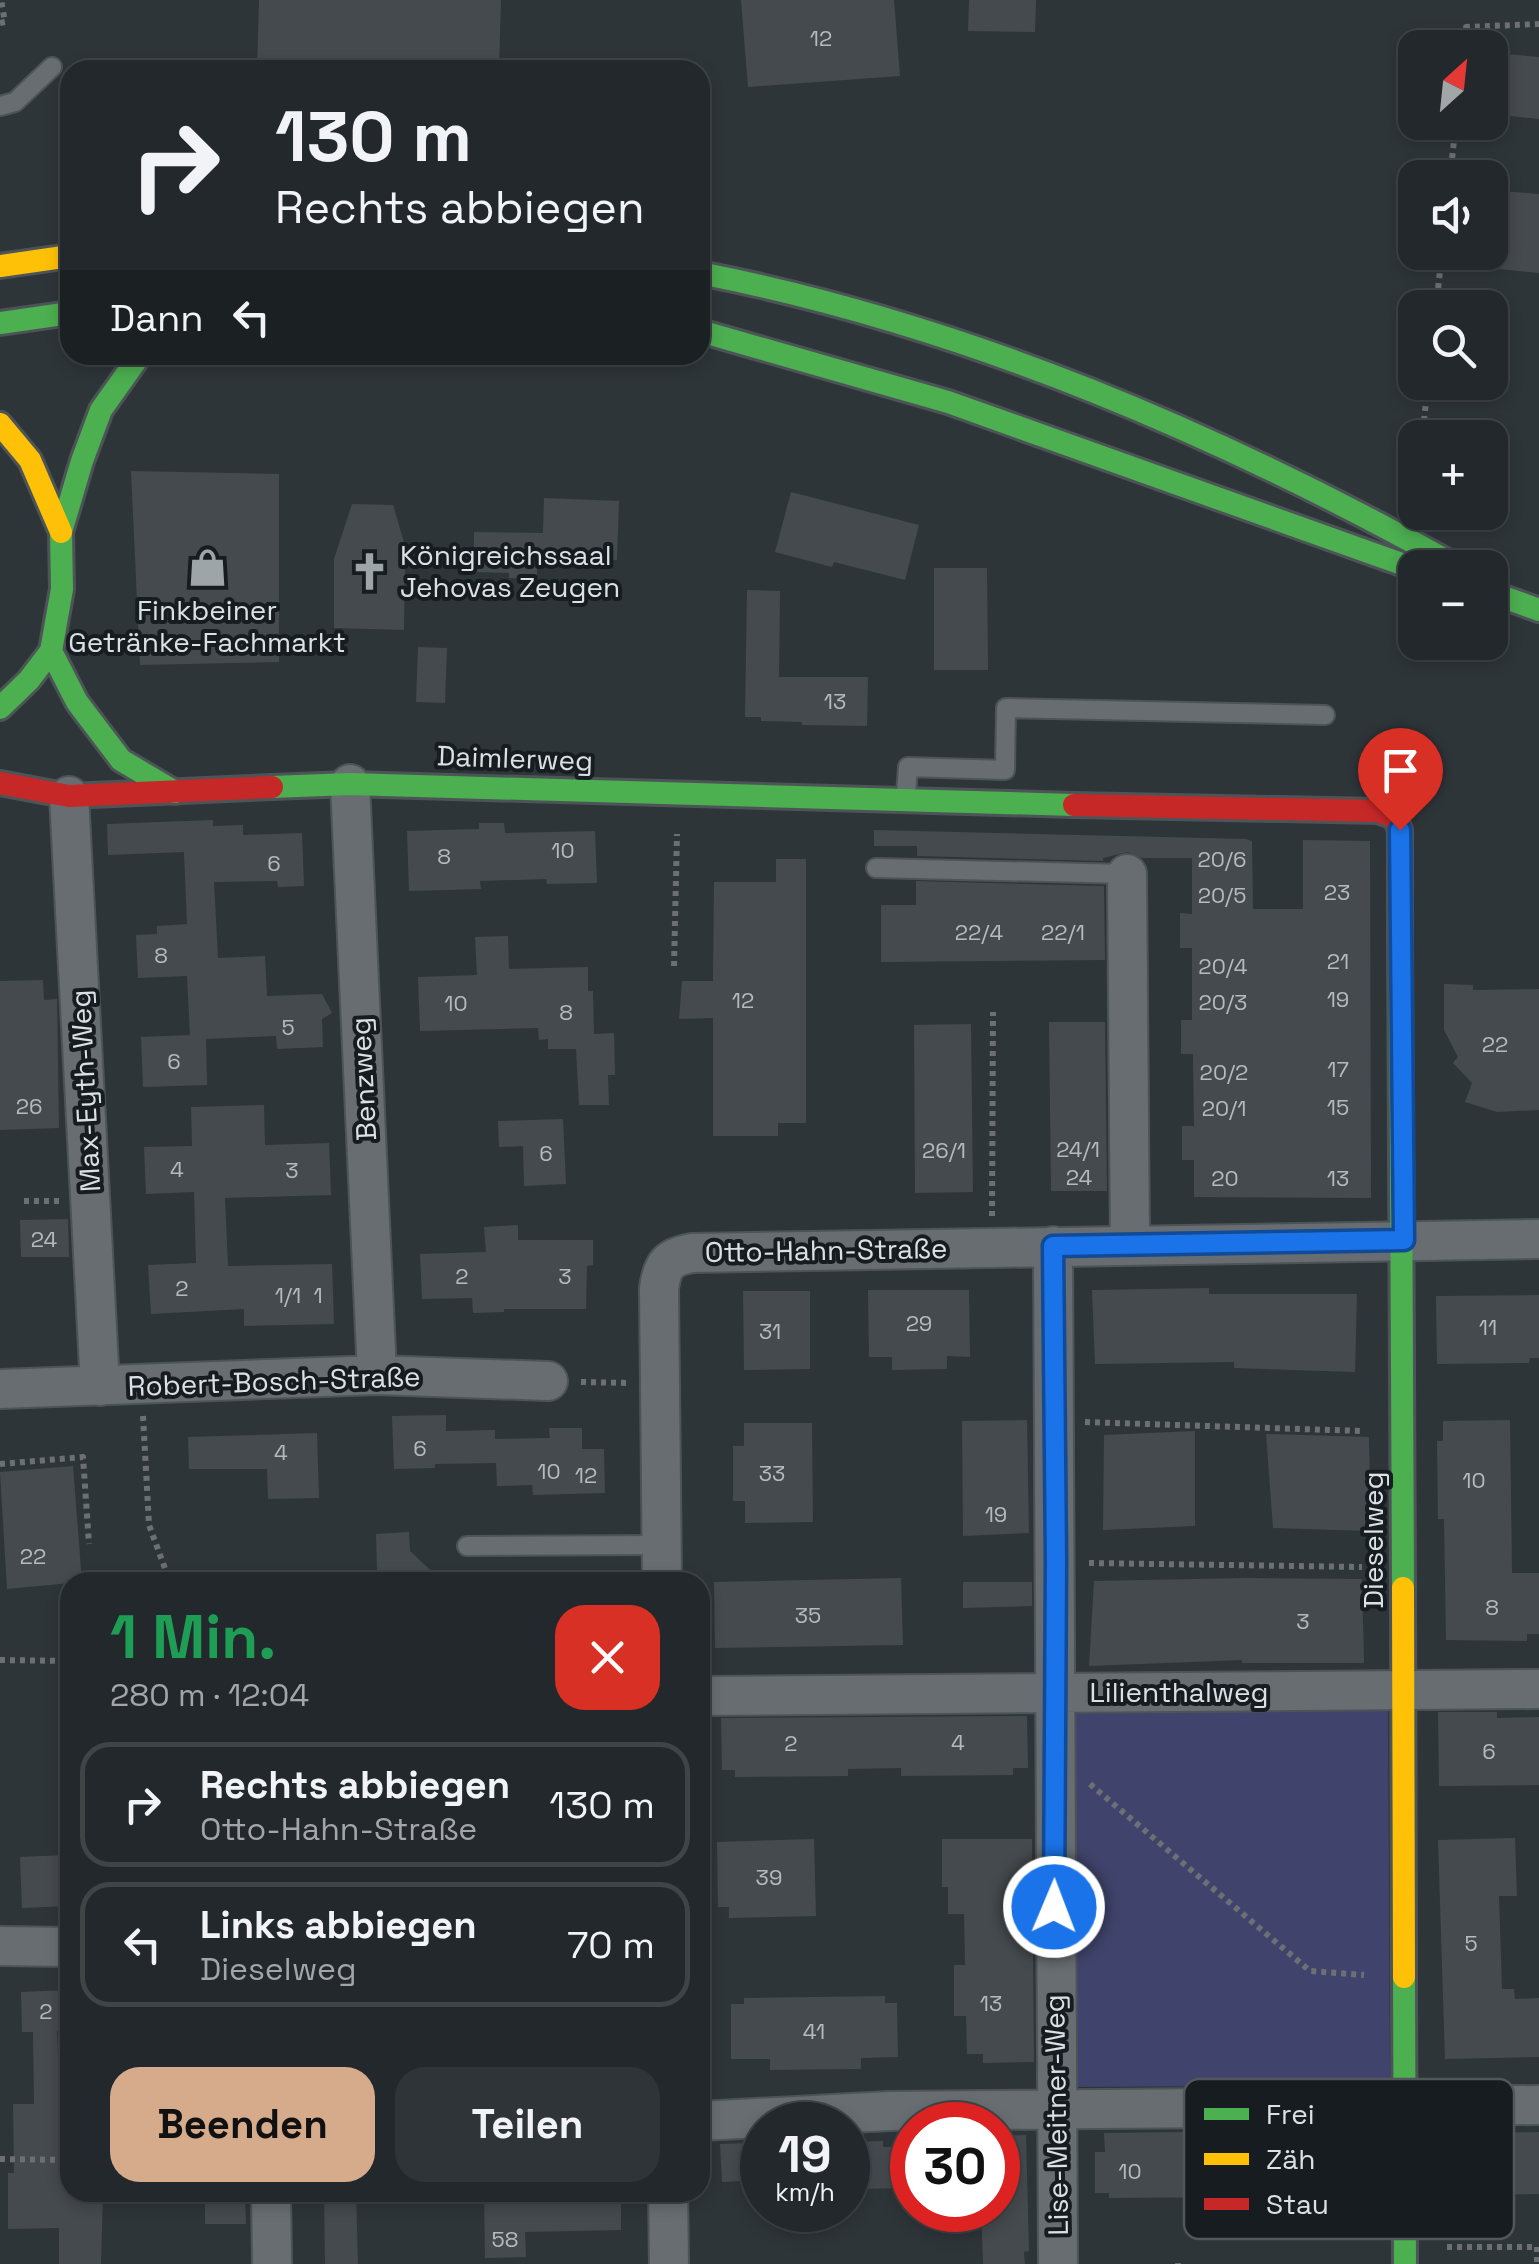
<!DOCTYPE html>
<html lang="de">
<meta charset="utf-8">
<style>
:root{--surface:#22282b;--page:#2e3437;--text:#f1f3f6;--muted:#a2a6a9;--line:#3f4447;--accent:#d6ab8b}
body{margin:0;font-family:"Space Grotesk",sans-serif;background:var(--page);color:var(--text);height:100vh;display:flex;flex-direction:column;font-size:38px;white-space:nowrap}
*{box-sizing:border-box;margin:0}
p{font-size:32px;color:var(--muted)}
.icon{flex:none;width:55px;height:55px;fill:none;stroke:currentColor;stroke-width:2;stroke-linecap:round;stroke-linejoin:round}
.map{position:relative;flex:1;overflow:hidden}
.sheet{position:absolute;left:60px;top:1572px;width:650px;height:630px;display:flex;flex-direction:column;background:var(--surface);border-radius:30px;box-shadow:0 5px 15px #0003,0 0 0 2px var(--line)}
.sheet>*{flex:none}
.hud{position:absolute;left:60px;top:60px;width:650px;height:305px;border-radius:30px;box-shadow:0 5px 15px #0003,0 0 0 2px var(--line);background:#22282b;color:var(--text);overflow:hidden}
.needle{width:65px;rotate:27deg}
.buttons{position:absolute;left:1398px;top:30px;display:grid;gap:20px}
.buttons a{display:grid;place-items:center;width:110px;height:110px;border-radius:20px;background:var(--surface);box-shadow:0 5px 15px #0003,0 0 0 2px var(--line);font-size:50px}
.speed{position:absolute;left:740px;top:2102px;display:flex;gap:20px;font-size:50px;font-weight:700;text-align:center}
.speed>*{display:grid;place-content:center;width:130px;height:130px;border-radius:50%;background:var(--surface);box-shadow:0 5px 15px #0003,0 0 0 2px var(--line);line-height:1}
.speed small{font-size:25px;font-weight:400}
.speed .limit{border:15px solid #d22;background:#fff;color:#111}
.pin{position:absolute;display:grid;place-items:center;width:85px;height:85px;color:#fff;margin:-102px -42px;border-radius:50% 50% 50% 0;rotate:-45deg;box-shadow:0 0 10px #0007}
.pin .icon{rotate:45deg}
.me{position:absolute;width:110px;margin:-55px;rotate:1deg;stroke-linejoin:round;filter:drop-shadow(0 0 8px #0008)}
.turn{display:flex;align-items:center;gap:35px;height:210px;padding:0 50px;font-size:45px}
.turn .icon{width:130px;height:130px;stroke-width:2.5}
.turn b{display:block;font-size:70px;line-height:85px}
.then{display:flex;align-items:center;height:95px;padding:0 50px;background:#0003;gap:20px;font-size:38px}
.round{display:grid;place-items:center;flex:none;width:105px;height:105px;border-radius:30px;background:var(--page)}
.overview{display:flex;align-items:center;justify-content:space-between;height:170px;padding:0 50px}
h1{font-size:60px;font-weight:600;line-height:75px;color:#1e9e55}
.primary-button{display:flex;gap:20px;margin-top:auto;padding:20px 50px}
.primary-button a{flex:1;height:115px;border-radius:30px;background:var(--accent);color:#111;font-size:40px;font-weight:600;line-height:115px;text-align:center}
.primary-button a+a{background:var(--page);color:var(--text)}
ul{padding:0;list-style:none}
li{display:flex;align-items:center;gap:30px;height:125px;margin:0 20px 15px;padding:0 30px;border:5px solid var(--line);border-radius:30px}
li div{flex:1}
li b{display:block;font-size:38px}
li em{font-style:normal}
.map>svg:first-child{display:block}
</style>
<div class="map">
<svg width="1539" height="2264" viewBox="0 0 1539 2264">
<rect width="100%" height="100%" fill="#2e3539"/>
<path fill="#40446c" d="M 1388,1707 L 1390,2085 L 1072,2087 L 1070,1709 Z"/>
<path fill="#454a4e" d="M 259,0 L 501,0 L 499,70 L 257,70 Z
M 741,0 L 894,0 L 900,76 L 748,87 Z
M 969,0 L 1036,0 L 1035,32 L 968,31 Z
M 1505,54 L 1539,57 L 1539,119 L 1500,115 Z
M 1490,190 L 1539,194 L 1539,273 L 1490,268 Z
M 131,471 L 279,474 L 279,662 L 140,665 Z
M 791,492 L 919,525 L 905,580 L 834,562 L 832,567 L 775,552 Z
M 544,498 L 619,501 L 617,560 L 537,558 L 537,579 L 509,578 L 509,573 L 474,572 L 474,532 L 543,533 Z
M 352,504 L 393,505 L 410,563 L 405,564 L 404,630 L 334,628 L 334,559 Z
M 934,568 L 987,568 L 988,670 L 934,670 Z
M 747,590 L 780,591 L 779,677 L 868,677 L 867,726 L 802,725 L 802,722 L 761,721 L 761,717 L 745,717 Z
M 418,647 L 447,648 L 445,703 L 416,702 Z
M 213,820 L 213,826 L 243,825 L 243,835 L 302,833 L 304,886 L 278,887 L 277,881 L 214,882 L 218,958 L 265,956 L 267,996 L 322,994 L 332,1013 L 322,1019 L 323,1047 L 277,1049 L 276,1036 L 206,1039 L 207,1085 L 143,1087 L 141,1037 L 190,1035 L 187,976 L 138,978 L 136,935 L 157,934 L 157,926 L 187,924 L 184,852 L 108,855 L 107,824 Z
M 479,823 L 504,823 L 505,833 L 595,831 L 597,883 L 547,884 L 546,879 L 480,881 L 481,889 L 409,891 L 407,831 L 479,829 Z
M 874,830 L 1246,839 L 1252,841 L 1253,909 L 1303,909 L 1303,840 L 1370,841 L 1371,1198 L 1194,1197 L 1194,1160 L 1182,1160 L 1182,1126 L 1194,1126 L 1193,1054 L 1181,1054 L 1181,1020 L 1192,1020 L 1192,948 L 1180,948 L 1180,913 L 1192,914 L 1192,858 L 1142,858 L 1128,852 L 1103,858 L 1103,861 L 917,856 L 917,846 L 874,846 Z
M 776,859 L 806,859 L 806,1123 L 778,1123 L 778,1136 L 713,1136 L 713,1018 L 679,1019 L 682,981 L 713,981 L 714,882 L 776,882 Z
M 916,881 L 1104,886 L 1105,960 L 881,962 L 881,905 L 916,905 Z
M 508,936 L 509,969 L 588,967 L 588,991 L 593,991 L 594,1034 L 614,1033 L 615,1075 L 608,1075 L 609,1105 L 579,1105 L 576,1049 L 548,1049 L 548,1039 L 539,1040 L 538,1028 L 420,1031 L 418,977 L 477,975 L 475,937 Z
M 43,980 L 44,1000 L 57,999 L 59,1128 L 0,1130 L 0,981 Z
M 1444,984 L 1473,985 L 1473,990 L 1539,989 L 1539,1110 L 1497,1112 L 1465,1102 L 1472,1083 L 1453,1063 L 1458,1057 L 1444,1030 Z
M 1049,1022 L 1105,1022 L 1107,1191 L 1051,1191 Z
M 971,1024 L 973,1192 L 915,1193 L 914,1025 Z
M 264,1105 L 265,1145 L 329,1143 L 331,1195 L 225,1198 L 228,1266 L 332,1264 L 334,1324 L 244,1326 L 244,1309 L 151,1314 L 148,1265 L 196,1263 L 194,1192 L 146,1194 L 144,1147 L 192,1146 L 191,1107 Z
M 563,1119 L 566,1184 L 524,1186 L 523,1146 L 499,1147 L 498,1121 Z
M 68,1219 L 69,1257 L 21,1257 L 20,1220 Z
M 518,1225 L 518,1240 L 593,1240 L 593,1265 L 587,1266 L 586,1309 L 504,1309 L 504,1312 L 473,1313 L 472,1298 L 422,1299 L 420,1254 L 486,1252 L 484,1227 Z
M 1209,1288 L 1209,1294 L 1357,1294 L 1355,1372 L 1234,1368 L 1234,1362 L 1095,1364 L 1092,1290 Z
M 868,1290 L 969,1290 L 970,1357 L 947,1356 L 947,1369 L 892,1370 L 892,1357 L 869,1357 Z
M 743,1291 L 810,1291 L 810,1369 L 744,1370 Z
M 1539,1295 L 1539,1358 L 1530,1358 L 1529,1363 L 1437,1364 L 1436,1296 Z
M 446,1415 L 446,1431 L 495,1430 L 495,1439 L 550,1438 L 549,1428 L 582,1428 L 582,1449 L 604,1449 L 605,1493 L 533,1495 L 532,1485 L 497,1486 L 496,1463 L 435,1464 L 435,1468 L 394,1469 L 392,1416 Z
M 1027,1420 L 1029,1533 L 963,1536 L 962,1421 Z
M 1510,1420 L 1512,1573 L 1539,1573 L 1539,1634 L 1527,1634 L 1527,1641 L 1446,1640 L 1444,1519 L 1438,1519 L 1437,1441 L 1443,1441 L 1443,1421 Z
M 744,1423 L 812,1423 L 813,1522 L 745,1523 L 745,1501 L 733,1501 L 733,1446 L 744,1446 Z
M 1195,1431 L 1195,1526 L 1103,1530 L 1104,1435 Z
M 317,1433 L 319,1498 L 268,1499 L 267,1469 L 189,1469 L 188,1437 Z
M 1266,1434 L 1369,1437 L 1371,1531 L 1273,1528 Z
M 73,1466 L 82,1582 L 7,1589 L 0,1472 Z
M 409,1532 L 410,1551 L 443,1582 L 384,1582 L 384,1570 L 377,1570 L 376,1534 Z
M 901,1578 L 903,1645 L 715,1648 L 714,1582 Z
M 1245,1578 L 1362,1579 L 1364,1663 L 1242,1663 L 1242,1660 L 1089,1666 L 1094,1581 Z
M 963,1582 L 1032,1582 L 1032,1606 L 963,1608 Z
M 1438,1712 L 1497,1712 L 1497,1718 L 1539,1717 L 1539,1785 L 1439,1786 Z
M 1027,1716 L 1028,1768 L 1013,1768 L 1013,1775 L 901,1776 L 901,1768 L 848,1769 L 848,1776 L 735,1777 L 735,1770 L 722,1770 L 721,1718 Z
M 1515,1838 L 1517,1896 L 1499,1896 L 1502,1989 L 1514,1989 L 1515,1999 L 1539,1998 L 1539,2057 L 1445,2059 L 1438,1840 Z
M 814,1839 L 816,1916 L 729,1918 L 729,1907 L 718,1907 L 717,1842 Z
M 942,1839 L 1032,1839 L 1034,2062 L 983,2063 L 983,2054 L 967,2054 L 966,2016 L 954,2016 L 954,1965 L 965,1965 L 964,1914 L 948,1914 L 948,1887 L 942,1887 Z
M 66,1855 L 68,1906 L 22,1908 L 20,1857 Z
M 70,1990 L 70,2031 L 57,2031 L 59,2081 L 70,2081 L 70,2192 L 103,2192 L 101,2264 L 59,2264 L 59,2228 L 8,2229 L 8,2173 L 14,2173 L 13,2104 L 34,2104 L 33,2032 L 22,2032 L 21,1992 Z
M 885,1996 L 885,2003 L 897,2003 L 898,2057 L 861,2058 L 861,2069 L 770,2070 L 770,2059 L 731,2059 L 731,2004 L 744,2004 L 744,1998 Z
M 1370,2130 L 1370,2149 L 1375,2149 L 1375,2190 L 1364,2190 L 1365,2196 L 1109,2198 L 1109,2193 L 1095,2193 L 1095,2152 L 1105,2152 L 1104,2133 Z
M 1539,2132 L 1539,2194 L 1457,2195 L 1456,2183 L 1447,2183 L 1446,2133 Z
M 1026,2135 L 1029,2251 L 1024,2252 L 1025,2264 L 983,2264 L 981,2210 L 998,2210 L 998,2136 Z
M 883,2141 L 883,2147 L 912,2146 L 912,2188 L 848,2189 L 848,2148 L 854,2147 L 854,2142 Z
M 751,2143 L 752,2148 L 762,2147 L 762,2180 L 722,2182 L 720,2144 Z
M 205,2192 L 245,2192 L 246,2224 L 205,2224 Z
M 324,2192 L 356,2192 L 358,2264 L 325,2264 Z
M 484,2192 L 621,2192 L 621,2230 L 525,2232 L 526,2257 L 485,2258 Z"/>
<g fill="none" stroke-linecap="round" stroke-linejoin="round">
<defs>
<path id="lane" d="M 0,106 L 15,102 L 52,67
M 906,794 L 908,767 L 1005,770 L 1006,708 L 1325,715
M 876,868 L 1127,874
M 467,1546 L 662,1545"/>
<path id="street" d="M 350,784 L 377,1375
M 69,796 L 100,1386
M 1127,874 L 1130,1245
M 1053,1246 L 1058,2264
M 0,1389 L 377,1375 L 548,1381
M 662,1582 L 659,1289 C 662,1265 668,1257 692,1253 L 1539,1239
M 700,1696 L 1539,1689
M 0,1946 L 70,1947
M 700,2121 L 889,2111 L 1539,2105
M 271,2192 L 272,2264
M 668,2192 L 669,2264"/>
<path id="fast" d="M 700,273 C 969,326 1221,435 1460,568
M 0,323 L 70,313
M 700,331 L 948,402 L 1399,563
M 1490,592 L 1539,610
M 51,651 L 77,702 L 121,760 L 175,792
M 0,708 L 29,680 L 51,651 L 62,589 L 61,532 L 82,461 L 101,410 L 140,355
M 272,787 L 350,784 L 1074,805
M 1400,934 L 1403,1588
M 1404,1977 L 1405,2264"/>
<path id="slow" d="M 0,266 L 70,256
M 0,424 L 30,460 L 61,532
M 1403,1588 L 1404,1977"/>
<path id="jam" d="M 0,783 L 69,796 L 272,787
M 1074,805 L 1378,811 L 1395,817 L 1400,830 L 1400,934"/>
</defs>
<use href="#lane" stroke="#4d5457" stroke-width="22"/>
<use href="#street" stroke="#4d5457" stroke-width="42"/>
<use href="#fast" stroke="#4d5457" stroke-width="28"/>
<use href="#slow" stroke="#4d5457" stroke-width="28"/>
<use href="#jam" stroke="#4d5457" stroke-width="28"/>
<path stroke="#6c7074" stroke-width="6" stroke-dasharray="5 5" stroke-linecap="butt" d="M 0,23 L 5,22 L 1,0
M 1464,48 L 1466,27 L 1539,24
M 1450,178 L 1456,122
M 1436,308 L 1442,252
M 1424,421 L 1428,382
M 674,966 L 677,834
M 24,1201 L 59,1201
M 992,1216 L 993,1012
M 581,1382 L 629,1383
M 143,1416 L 149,1525 L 170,1582
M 1085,1422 L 1362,1431
M 0,1464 L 83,1457 L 89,1544
M 1089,1563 L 1362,1567
M 0,1660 L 70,1661
M 1090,1784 L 1310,1971 L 1364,1975
M 0,2159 L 67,2160
M 1447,2247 L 1537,2247 L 1537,2264
M 1178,2264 L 1178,2263"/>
<use href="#lane" stroke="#686d71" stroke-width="18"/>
<use href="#street" stroke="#686d71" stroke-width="38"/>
<use href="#fast" stroke="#4caf50" stroke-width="22"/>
<use href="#slow" stroke="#ffc107" stroke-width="22"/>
<use href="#jam" stroke="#c62828" stroke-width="22"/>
</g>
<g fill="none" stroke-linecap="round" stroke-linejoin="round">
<defs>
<path id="route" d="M 1054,1907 L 1056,1562 L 1053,1246 L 1404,1240 L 1400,830"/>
</defs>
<use href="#route" stroke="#114b97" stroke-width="25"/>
<use href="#route" stroke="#1a73e8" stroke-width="18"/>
</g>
<defs>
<symbol id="shop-bare" viewBox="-9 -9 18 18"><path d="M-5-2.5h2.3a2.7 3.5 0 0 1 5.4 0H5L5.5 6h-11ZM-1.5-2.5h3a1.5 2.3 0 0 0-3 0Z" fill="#9da5a9" stroke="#171c20" stroke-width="2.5" paint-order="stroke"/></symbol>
<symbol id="church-bare" viewBox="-9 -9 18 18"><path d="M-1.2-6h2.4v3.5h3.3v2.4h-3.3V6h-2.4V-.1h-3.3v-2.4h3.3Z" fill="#9da5a9" stroke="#171c20" stroke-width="2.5" paint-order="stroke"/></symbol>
</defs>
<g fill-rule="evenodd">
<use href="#shop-bare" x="180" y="540" width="55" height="55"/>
<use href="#church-bare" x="342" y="544" width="55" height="55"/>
</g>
<g text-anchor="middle" stroke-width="8" stroke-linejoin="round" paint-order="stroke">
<g font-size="22" fill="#b4bbc0">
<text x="821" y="46">12</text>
<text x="835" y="709">13</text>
<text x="563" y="858">10</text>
<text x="444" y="864">8</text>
<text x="1222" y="867">20/6</text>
<text x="274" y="871">6</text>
<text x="1337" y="900">23</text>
<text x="1222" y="903">20/5</text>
<text x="979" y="940">22/4</text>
<text x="1063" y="940">22/1</text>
<text x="161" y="963">8</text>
<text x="1338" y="969">21</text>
<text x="1223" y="974">20/4</text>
<text x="1338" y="1007">19</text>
<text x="743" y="1008">12</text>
<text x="1223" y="1010">20/3</text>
<text x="456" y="1011">10</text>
<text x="566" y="1020">8</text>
<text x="288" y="1035">5</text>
<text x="1495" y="1052">22</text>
<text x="174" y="1069">6</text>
<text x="1338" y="1077">17</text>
<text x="1224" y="1080">20/2</text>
<text x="29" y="1114">26</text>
<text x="1338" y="1115">15</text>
<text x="1224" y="1116">20/1</text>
<text x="1078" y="1157">24/1</text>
<text x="944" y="1158">26/1</text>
<text x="546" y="1161">6</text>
<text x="177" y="1177">4</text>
<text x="292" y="1178">3</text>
<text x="1079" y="1185">24</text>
<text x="1225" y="1186">20</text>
<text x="1338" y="1186">13</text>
<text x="44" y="1247">24</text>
<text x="462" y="1284">2</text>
<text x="565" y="1284">3</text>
<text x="182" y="1296">2</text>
<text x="288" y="1303">1/1</text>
<text x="318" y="1303">1</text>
<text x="919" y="1331">29</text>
<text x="1488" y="1335">11</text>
<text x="770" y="1339">31</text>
<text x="420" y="1456">6</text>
<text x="281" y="1460">4</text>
<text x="549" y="1479">10</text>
<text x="772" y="1481">33</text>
<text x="586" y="1483">12</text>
<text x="1474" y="1488">10</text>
<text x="996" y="1522">19</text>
<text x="33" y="1564">22</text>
<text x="1492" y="1615">8</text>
<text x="808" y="1623">35</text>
<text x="1303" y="1629">3</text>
<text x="958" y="1750">4</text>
<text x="791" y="1751">2</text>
<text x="1489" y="1759">6</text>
<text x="769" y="1885">39</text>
<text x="1471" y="1951">5</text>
<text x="991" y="2011">13</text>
<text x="46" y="2019">2</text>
<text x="814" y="2039">41</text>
<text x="1130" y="2179">10</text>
<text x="505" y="2247">58</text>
</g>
<g font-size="28" fill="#d9e1e6" stroke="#171c20" text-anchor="start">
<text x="400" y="565">Königreichssaal<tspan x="400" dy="32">Jehovas Zeugen</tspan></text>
<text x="207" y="620" text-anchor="middle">Finkbeiner<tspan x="207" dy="32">Getränke-Fachmarkt</tspan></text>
</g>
<g font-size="28" fill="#d9e1e6" stroke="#171c20">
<text transform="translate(515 758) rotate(2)" y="10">Daimlerweg</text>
<text transform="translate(363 1079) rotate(-93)" y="10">Benzweg</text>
<text transform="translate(85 1091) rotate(-93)" y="10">Max-Eyth-Weg</text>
<text transform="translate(826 1250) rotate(-1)" y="10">Otto-Hahn-Straße</text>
<text transform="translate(274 1381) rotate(-2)" y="10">Robert-Bosch-Straße</text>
<text transform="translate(1373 1540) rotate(-90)" y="10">Dieselweg</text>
<text x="1179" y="1702">Lilienthalweg</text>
<text transform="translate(1056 2115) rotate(-91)" y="10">Lise-Meitner-Weg</text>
</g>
</g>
<rect x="1184" y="2079" width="330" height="160" rx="15" fill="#171c20" stroke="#51575b" stroke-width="2.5"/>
<rect x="1204" y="2108" width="45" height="12" fill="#4caf50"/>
<rect x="1204" y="2153" width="45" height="12" fill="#ffc107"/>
<rect x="1204" y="2198" width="45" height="12" fill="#c62828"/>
<g font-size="28" fill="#d9e1e6">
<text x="1266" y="2124">Frei</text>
<text x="1266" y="2169">Zäh</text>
<text x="1266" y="2214">Stau</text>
</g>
</svg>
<div class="buttons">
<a><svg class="needle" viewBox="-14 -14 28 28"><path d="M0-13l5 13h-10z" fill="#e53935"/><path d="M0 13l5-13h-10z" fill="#a2a6a9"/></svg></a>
<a><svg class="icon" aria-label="sound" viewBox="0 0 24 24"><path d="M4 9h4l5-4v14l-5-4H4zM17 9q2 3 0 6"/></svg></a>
<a><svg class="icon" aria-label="search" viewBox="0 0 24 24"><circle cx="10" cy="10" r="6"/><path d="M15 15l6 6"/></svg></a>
<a>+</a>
<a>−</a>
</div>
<div class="speed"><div>19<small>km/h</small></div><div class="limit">30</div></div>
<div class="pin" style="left:1400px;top:830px;background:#d93025"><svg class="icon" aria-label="arrive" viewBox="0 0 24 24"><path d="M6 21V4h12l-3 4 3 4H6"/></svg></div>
<svg class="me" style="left:1054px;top:1907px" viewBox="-20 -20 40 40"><circle r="17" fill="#1a73e8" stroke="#fff" stroke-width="3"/><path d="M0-11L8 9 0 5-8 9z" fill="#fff"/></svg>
<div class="hud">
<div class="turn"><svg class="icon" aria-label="right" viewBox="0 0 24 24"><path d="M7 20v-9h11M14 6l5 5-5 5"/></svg><div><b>130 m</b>Rechts abbiegen</div></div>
<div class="then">Dann<svg class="icon" aria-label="left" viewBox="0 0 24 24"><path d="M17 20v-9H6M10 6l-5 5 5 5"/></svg></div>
</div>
<section class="sheet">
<div class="overview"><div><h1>1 Min.</h1><p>280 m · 12:04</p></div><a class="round" style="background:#d93025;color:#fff"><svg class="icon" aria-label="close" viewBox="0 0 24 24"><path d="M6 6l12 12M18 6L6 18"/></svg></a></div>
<ul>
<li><svg class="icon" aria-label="right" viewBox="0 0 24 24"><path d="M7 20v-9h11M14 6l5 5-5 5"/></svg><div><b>Rechts abbiegen</b><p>Otto-Hahn-Straße</p></div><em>130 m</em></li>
<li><svg class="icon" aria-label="left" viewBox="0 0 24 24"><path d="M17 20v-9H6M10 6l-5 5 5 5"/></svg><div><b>Links abbiegen</b><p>Dieselweg</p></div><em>70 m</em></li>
</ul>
<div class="primary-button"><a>Beenden</a><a>Teilen</a></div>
</section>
</div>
